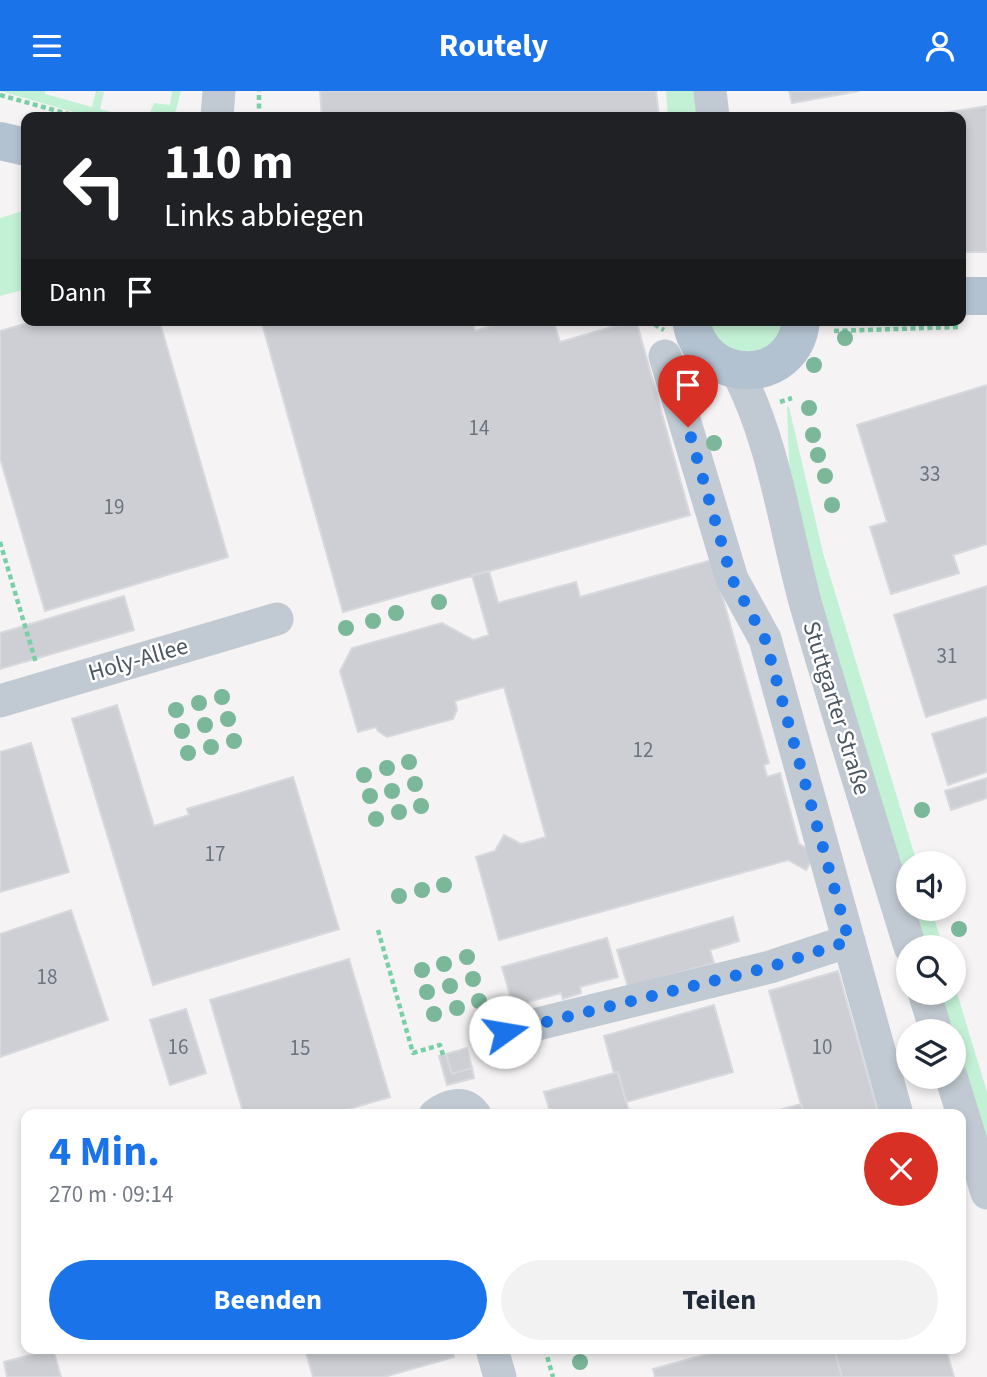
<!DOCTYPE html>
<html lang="de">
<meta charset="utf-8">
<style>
:root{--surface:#fff;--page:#f2f2f3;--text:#1f2937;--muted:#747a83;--accent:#1a73e8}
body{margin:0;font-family:"Source Sans 3",sans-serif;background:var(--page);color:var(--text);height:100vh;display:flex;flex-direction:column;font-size:26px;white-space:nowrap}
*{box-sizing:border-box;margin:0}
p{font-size:23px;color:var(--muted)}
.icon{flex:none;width:38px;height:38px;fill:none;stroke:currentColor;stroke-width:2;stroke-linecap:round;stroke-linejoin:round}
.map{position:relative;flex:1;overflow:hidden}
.sheet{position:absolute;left:21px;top:1018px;width:945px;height:245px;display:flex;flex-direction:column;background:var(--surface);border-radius:14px;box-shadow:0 4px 10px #0003}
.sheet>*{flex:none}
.top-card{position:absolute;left:21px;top:21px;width:945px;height:214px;border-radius:14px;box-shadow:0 4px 10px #0003;background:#202124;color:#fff;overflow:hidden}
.tools{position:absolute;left:896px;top:760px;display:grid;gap:14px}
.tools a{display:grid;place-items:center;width:70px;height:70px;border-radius:50%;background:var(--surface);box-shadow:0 4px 10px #0003;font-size:35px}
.pin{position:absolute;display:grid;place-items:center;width:60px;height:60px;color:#fff;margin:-72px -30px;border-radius:50% 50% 50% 0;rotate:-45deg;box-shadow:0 0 7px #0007}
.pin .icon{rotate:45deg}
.me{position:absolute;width:77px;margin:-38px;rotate:77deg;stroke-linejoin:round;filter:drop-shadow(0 0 5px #0008)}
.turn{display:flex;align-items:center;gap:24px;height:147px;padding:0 28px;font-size:32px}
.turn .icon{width:91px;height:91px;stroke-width:2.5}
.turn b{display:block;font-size:49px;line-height:60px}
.then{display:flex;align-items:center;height:66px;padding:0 28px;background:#0003;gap:14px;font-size:26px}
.round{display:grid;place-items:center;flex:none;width:74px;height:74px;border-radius:37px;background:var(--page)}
.head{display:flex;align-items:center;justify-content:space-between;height:119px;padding:0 28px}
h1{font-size:42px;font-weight:700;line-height:52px;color:var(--accent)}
.action{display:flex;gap:14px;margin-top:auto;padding:14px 28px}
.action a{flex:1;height:80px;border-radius:42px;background:var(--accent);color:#fff;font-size:28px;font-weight:700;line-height:80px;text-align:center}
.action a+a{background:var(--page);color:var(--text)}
header{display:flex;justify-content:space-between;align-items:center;height:91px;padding:0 28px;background:var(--accent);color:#fff;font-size:32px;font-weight:700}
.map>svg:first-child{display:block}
</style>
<header><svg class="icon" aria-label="menu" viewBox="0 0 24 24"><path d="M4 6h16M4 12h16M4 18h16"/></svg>Routely<svg class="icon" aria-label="person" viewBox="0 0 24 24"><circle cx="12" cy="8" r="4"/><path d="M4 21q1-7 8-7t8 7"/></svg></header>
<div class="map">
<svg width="987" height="1286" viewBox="0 0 987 1286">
<rect width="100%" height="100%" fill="#f5f3f3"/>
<path fill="#c3f1d5" d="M 0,0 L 45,0 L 45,3 L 92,16 L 96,0 L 104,1 L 100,18 L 130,26 L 91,26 Z
M 172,0 L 181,0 L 174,26 L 148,26 L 154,12 L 170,14 Z
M 666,0 L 697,0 L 700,26 L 668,26 Z
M 26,119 L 26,198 L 0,205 L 0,127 Z
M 704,229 L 789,229 L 779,256 L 732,267 Z
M 787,316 L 789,316 L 823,462 L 917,772 L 908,772 L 908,808 L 877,706 L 795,413 L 789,370 Z
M 911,817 L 931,817 L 943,856 L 923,856 Z
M 954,892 L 987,1001 L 987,1060 L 954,954 L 954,940 L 949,940 L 937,901 L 954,901 Z"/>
<path fill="#cdcfd5" stroke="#d7d9de" stroke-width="2" d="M 320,0 L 656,0 L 659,26 L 322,26 Z
M 789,0 L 859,0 L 792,12 Z
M 987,15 L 987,161 L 961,161 L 961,26 L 919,26 Z
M 38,229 L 159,229 L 228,466 L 45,520 L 0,367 L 0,240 Z
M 270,229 L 472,229 L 475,240 L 513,229 L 553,229 L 560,251 L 636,229 L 690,424 L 343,521 L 262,232 Z
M 987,294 L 987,453 L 953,464 L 959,482 L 891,503 L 870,436 L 887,431 L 857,334 Z
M 712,469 L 769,672 L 764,674 L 767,686 L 780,682 L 799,753 L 816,762 L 806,779 L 788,769 L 499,849 L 476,766 L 495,760 L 504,744 L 521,753 L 546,746 L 504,596 L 455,610 L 457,619 L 453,628 L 387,646 L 378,640 L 376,636 L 358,641 L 340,580 L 352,557 L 442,532 L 473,549 L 489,544 L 472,484 L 489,480 L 498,512 L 576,491 L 580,506 Z
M 987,495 L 987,607 L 926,626 L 894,524 Z
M 124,505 L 134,539 L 0,578 L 0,542 Z
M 117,614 L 154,735 L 189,724 L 187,718 L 293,686 L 339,838 L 153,894 L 72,628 Z
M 987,626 L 987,681 L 948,694 L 932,643 Z
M 31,652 L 69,781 L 0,801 L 0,661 Z
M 987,687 L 987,707 L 951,719 L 945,700 Z
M 71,819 L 108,929 L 0,966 L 0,843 Z
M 733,826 L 739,850 L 710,859 L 714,872 L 628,896 L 617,859 Z
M 607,847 L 618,886 L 580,896 L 581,902 L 563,908 L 561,902 L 513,915 L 502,876 Z
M 349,868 L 390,1006 L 328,1024 L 244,1024 L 210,909 Z
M 838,880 L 879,1024 L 804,1024 L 769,900 Z
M 714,914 L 733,981 L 626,1011 L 618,981 L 614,982 L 604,945 Z
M 186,918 L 206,982 L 170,994 L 150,929 Z
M 467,957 L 472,977 L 452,983 L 446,963 Z
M 446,963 L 452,983 L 472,977 L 474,987 L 447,994 L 439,965 Z
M 618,981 L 629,1021 L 617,1024 L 551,1024 L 544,1001 Z
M 801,1013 L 804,1024 L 761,1024 Z
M 53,1258 L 61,1286 L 7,1286 L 4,1271 Z
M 305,1258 L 452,1258 L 454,1266 L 384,1286 L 313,1286 Z
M 726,1258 L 834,1258 L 842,1286 L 655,1286 L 653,1278 Z
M 834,1258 L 946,1258 L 954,1286 L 842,1286 Z"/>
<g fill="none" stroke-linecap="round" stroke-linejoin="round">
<path stroke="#7ad0a6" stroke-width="4.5" stroke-dasharray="5 3.5" stroke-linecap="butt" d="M 0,4 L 79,26
M 259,26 L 259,0
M 647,229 L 664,239
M 834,240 L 958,236
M 780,311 L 792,307
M 0,451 L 36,572
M 378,839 L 413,962 L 440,954 L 443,964
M 545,1258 L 553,1286"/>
<path stroke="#c1cad2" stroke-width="33" d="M 710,0 L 713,26
M 217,26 L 219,0
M 665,265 L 732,488 L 765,548 L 897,1024
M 737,280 C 775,353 784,435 806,514 C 839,629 875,742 910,856
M 0,610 L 277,528
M 924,901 L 936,940
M 505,941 L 770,876 L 849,850
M 951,985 L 987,1102
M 435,1024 C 448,1014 464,1009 475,1024
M 492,1258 L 500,1286"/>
<path stroke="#b3c2d1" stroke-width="38" d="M 0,50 L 26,56
M 961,205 L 987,205
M 691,229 C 701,296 795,296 801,229"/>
</g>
<g fill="#7bb799">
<circle cx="845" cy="247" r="8"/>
<circle cx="814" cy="274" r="8"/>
<circle cx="809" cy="317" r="8"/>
<circle cx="813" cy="344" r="8"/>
<circle cx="714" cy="352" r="8"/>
<circle cx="818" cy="364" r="8"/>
<circle cx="825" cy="385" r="8"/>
<circle cx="832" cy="414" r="8"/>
<circle cx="439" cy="511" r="8"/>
<circle cx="396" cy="522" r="8"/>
<circle cx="373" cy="530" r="8"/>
<circle cx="346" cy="537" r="8"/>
<circle cx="222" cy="606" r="8"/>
<circle cx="199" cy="612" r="8"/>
<circle cx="176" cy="619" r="8"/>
<circle cx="228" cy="628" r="8"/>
<circle cx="205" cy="634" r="8"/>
<circle cx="182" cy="640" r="8"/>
<circle cx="234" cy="650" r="8"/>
<circle cx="211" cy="656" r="8"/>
<circle cx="188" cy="662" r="8"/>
<circle cx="409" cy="671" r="8"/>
<circle cx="387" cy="677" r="8"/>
<circle cx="364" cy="684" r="8"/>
<circle cx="415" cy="693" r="8"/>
<circle cx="392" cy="700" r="8"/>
<circle cx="370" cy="705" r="8"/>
<circle cx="421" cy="715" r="8"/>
<circle cx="922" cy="719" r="8"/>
<circle cx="399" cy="721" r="8"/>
<circle cx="376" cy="728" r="8"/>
<circle cx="444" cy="794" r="8"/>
<circle cx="422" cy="799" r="8"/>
<circle cx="399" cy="805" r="8"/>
<circle cx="959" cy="838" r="8"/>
<circle cx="467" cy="866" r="8"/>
<circle cx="444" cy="873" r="8"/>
<circle cx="422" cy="879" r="8"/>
<circle cx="473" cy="888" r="8"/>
<circle cx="450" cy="895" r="8"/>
<circle cx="427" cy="901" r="8"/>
<circle cx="479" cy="910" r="8"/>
<circle cx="457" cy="917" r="8"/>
<circle cx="434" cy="923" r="8"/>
<circle cx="580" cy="1271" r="8"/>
</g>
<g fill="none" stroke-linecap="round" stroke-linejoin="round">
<path stroke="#1a73e8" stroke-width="12" stroke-dasharray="0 21.6" d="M 505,941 L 770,876 L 849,850 L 765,548 L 732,488 L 688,336"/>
</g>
<g text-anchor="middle" stroke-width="5" stroke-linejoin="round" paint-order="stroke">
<g font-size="21" fill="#6b747e">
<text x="479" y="344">14</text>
<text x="930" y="390">33</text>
<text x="114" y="423">19</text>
<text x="947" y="572">31</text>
<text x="643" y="666">12</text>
<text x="215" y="770">17</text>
<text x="47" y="893">18</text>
<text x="178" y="963">16</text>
<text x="822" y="963">10</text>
<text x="300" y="964">15</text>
</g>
<g font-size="24" fill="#4a5661" stroke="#fff">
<text transform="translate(138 568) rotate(-16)" y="8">Holy-Allee</text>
<text transform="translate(837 617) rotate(73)" y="8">Stuttgarter Straße</text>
</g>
</g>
</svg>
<div class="tools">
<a><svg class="icon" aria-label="sound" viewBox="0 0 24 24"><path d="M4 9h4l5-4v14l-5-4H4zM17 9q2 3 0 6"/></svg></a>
<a><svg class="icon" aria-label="search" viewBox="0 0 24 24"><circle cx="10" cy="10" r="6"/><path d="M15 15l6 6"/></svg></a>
<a><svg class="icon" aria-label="layers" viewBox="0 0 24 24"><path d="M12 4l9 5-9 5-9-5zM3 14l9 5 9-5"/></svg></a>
</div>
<div class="pin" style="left:688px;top:336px;background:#d93025"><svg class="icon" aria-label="arrive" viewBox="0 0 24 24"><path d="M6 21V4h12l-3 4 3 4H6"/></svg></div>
<svg class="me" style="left:505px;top:941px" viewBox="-20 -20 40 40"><circle r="19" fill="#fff"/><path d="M0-13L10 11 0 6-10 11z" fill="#1a73e8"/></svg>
<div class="top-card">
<div class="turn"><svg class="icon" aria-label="left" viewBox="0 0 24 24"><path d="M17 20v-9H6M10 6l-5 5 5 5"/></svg><div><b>110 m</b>Links abbiegen</div></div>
<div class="then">Dann<svg class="icon" aria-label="arrive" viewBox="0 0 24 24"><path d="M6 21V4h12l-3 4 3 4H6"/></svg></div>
</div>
<section class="sheet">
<div class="head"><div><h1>4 Min.</h1><p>270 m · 09:14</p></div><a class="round" style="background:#d93025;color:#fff"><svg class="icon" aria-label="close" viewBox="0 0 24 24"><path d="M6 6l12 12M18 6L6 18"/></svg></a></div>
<div class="action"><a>Beenden</a><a>Teilen</a></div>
</section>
</div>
